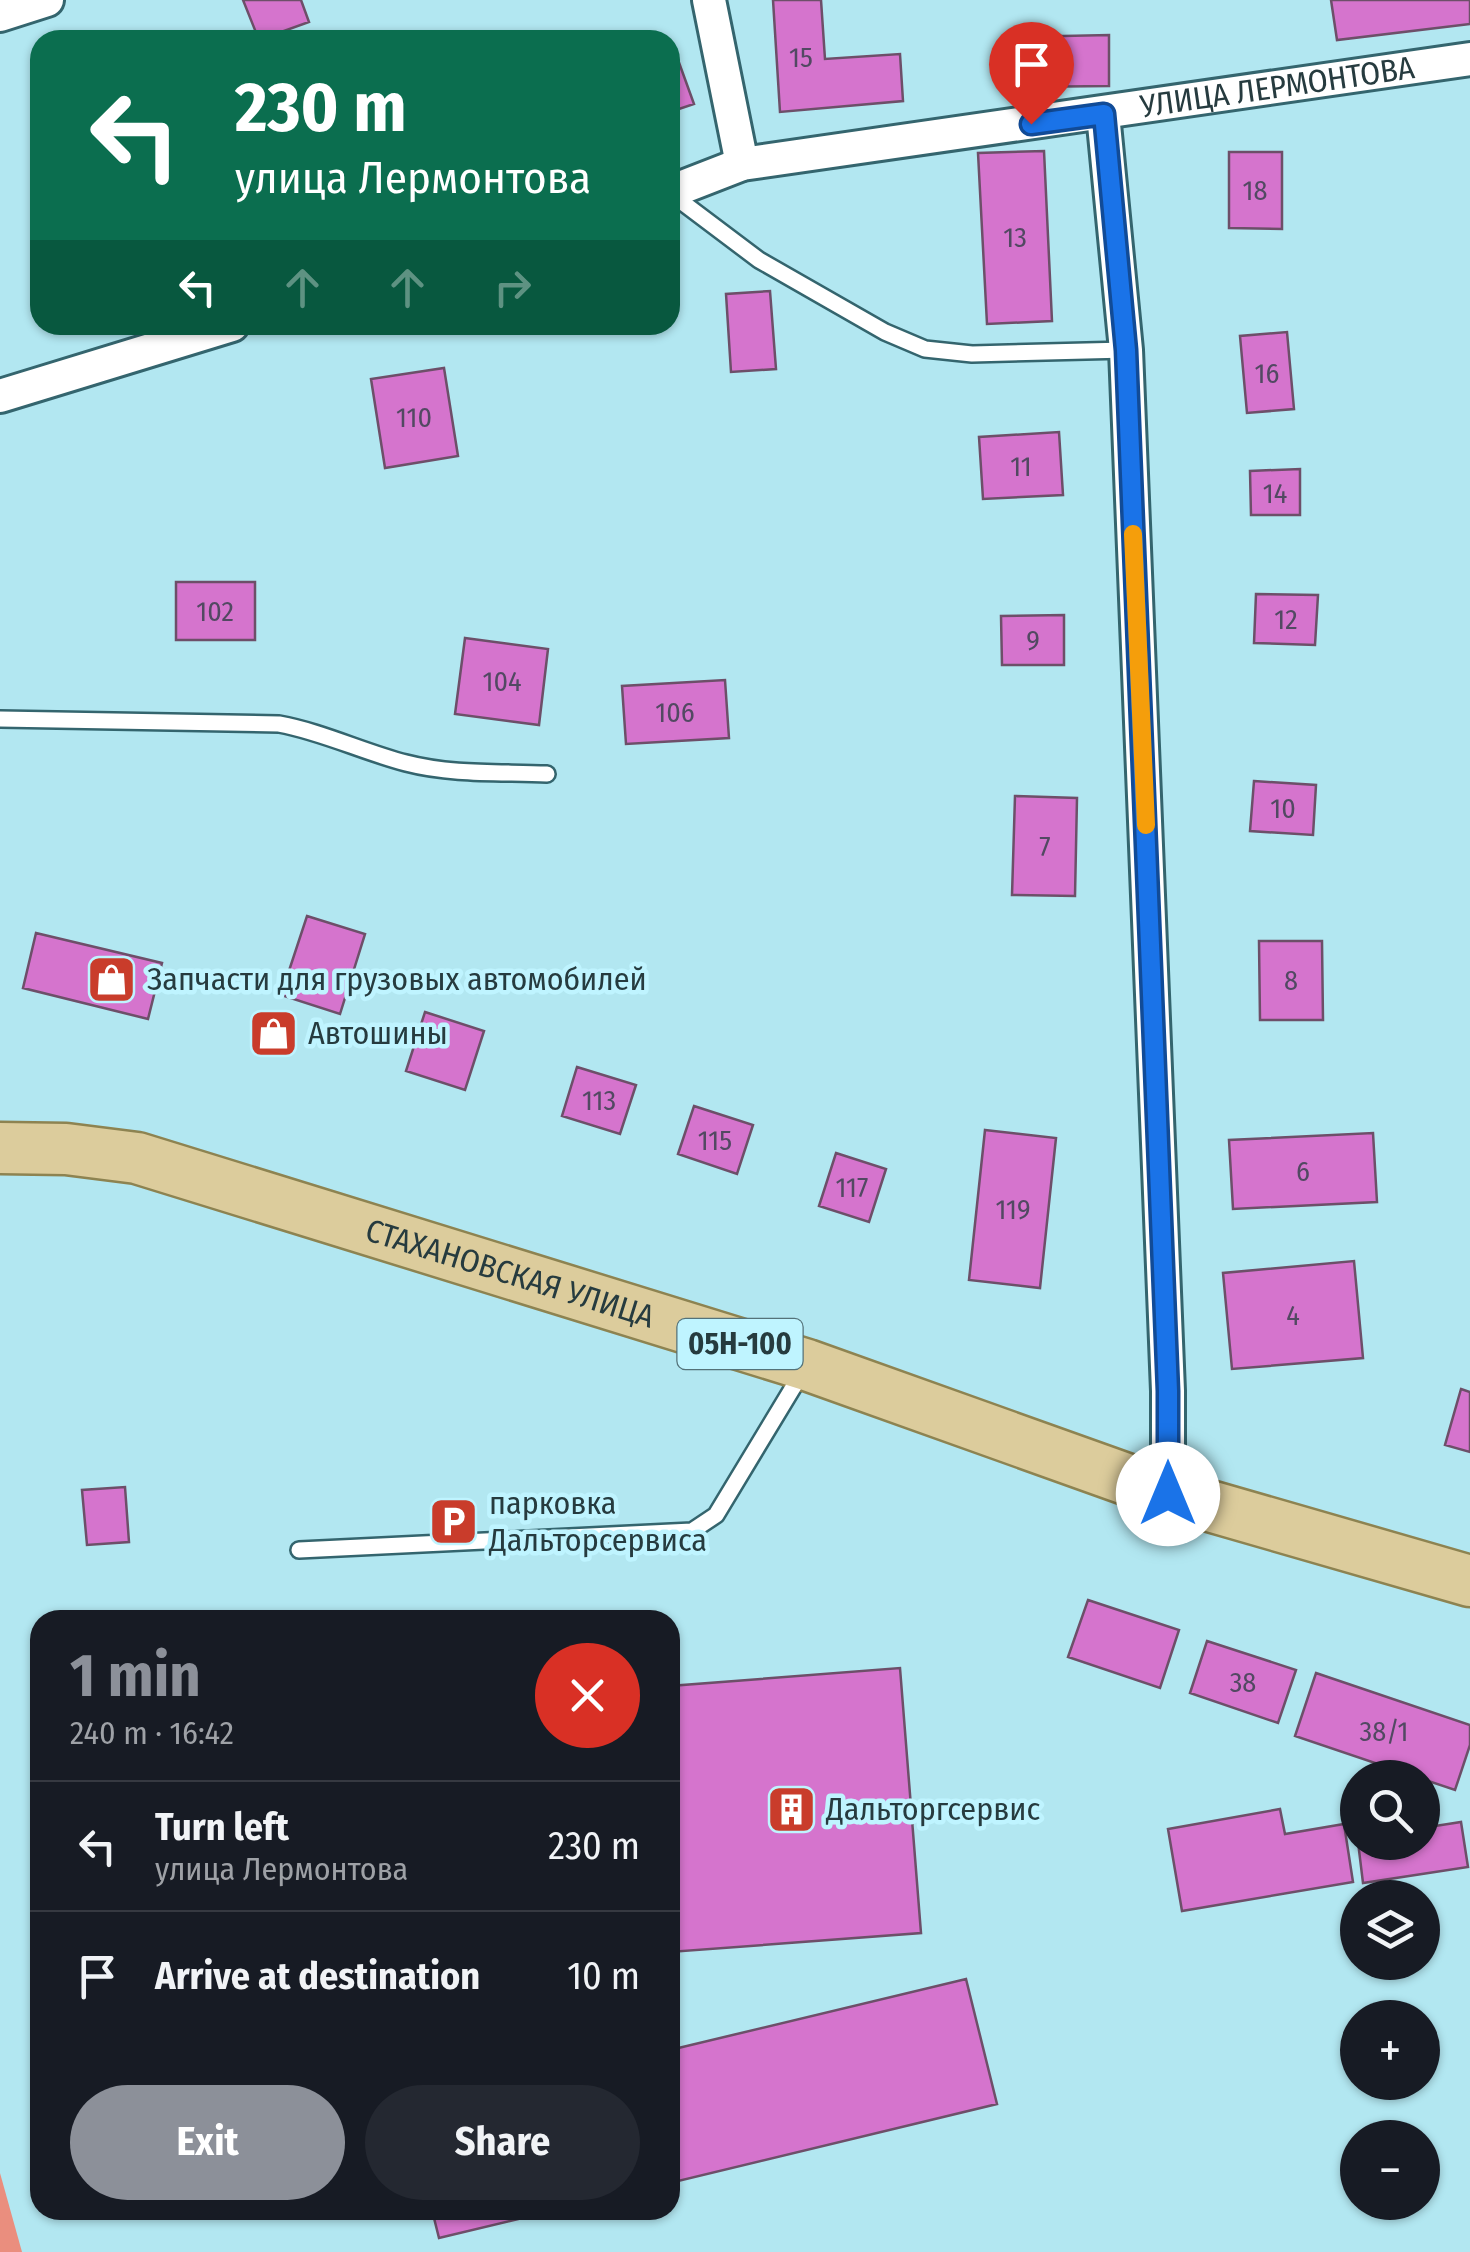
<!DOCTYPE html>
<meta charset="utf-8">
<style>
:root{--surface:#171b24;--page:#242831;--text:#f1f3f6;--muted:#9ea1a6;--line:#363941;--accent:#8c9099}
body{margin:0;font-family:"Fira Sans Condensed",sans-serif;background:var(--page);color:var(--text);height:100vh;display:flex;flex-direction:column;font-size:38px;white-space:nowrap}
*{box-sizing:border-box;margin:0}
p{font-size:32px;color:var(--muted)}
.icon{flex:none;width:55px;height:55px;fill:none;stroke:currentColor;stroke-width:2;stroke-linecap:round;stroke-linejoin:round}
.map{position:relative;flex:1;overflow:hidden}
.sheet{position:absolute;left:30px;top:1610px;width:650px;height:610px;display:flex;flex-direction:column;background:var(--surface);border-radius:30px;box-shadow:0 2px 8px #0004}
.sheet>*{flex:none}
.hud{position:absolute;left:30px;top:30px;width:650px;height:305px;border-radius:30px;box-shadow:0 2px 8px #0004;background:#0b6e4f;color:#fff;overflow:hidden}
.controls{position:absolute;left:1340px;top:1760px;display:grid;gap:20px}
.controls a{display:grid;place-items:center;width:100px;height:100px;border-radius:50%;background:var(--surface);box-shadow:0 2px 8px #0004;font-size:50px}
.pin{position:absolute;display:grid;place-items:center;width:85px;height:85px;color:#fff;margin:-102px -42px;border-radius:50% 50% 50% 0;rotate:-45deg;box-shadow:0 0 10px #0007}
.pin .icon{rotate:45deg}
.me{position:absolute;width:110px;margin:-55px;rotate:0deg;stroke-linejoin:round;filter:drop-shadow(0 0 8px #0008)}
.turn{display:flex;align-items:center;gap:35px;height:210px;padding:0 40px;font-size:45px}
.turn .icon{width:130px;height:130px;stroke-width:2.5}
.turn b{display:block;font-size:70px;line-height:85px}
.lanes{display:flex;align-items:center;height:95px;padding:0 40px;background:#0003;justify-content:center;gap:50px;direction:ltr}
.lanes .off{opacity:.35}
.round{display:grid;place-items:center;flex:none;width:105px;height:105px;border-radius:52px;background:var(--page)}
.head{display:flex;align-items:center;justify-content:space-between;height:170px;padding:0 40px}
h1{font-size:60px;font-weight:700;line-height:75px;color:var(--accent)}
.cta{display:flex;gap:20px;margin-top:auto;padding:20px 40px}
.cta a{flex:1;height:115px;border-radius:60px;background:var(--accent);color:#fff;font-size:40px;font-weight:700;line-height:115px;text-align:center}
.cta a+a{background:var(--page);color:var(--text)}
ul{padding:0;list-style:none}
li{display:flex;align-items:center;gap:30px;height:130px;padding:0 40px;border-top:2px solid var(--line)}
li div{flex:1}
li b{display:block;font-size:38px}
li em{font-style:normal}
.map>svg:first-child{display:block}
</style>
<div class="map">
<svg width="1470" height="2252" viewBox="0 0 1470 2252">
<rect width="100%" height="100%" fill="#b2e7f1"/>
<path fill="#ea8e7e" d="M 0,2173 L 22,2252 L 0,2252 Z"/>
<path fill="#d574cd" stroke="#6d4f69" stroke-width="2.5" d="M 243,0 L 301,0 L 309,22 L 259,40 Z
M 773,0 L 821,0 L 825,59 L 900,54 L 903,101 L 780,112 Z
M 1331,0 L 1470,0 L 1470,24 L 1337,40 Z
M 1109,35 L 1109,86 L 1017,87 L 1016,37 Z
M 673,46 L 694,104 L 670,112 L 670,47 Z
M 1044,151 L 1052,321 L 987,324 L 978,153 Z
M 1229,152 L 1282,152 L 1282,229 L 1229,228 Z
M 770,291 L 776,369 L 731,372 L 726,294 Z
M 1287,332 L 1294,409 L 1247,413 L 1240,336 Z
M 444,368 L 458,456 L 385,468 L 371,379 Z
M 1059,432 L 1063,495 L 983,499 L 979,437 Z
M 1300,469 L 1300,515 L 1251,515 L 1250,471 Z
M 176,582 L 255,582 L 255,640 L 176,640 Z
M 1256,594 L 1318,595 L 1315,645 L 1254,643 Z
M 1064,615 L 1064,665 L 1002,665 L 1001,616 Z
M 465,638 L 548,649 L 539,725 L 455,714 Z
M 725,680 L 729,738 L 626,744 L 622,686 Z
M 1254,781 L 1316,785 L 1313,835 L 1250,831 Z
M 1015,796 L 1077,798 L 1075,896 L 1012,895 Z
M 307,916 L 365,934 L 340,1014 L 281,995 Z
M 36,933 L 162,963 L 148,1019 L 23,988 Z
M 1259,941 L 1322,941 L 1323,1020 L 1260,1020 Z
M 425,1012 L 484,1031 L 465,1090 L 406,1071 Z
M 577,1067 L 636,1085 L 620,1134 L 562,1116 Z
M 694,1106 L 753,1125 L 737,1174 L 678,1154 Z
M 985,1130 L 1056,1138 L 1040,1288 L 969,1280 Z
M 1373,1133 L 1377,1202 L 1233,1209 L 1229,1140 Z
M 836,1153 L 886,1169 L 869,1222 L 819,1206 Z
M 1354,1261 L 1363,1358 L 1232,1369 L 1223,1273 Z
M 1461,1389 L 1470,1392 L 1470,1452 L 1445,1445 Z
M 125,1487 L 129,1542 L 87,1545 L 82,1490 Z
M 1088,1600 L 1179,1630 L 1160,1688 L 1068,1657 Z
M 1207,1641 L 1296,1670 L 1278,1723 L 1190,1693 Z
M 900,1668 L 921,1933 L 670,1952 L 670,1686 Z
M 1316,1673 L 1470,1725 L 1470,1745 L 1455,1790 L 1295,1736 Z
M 1280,1809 L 1285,1834 L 1344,1824 L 1353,1882 L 1182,1911 L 1168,1829 Z
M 1461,1822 L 1468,1867 L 1363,1883 L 1358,1842 L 1422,1842 L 1422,1828 Z
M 966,1979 L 997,2104 L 670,2183 L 670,2050 Z
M 432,2210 L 556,2210 L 439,2238 Z"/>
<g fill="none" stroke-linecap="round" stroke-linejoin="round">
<defs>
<path id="lane" d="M 670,193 L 759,260 L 885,332 L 925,349 L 972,354 L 1126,350
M 0,719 L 279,724 C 323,732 363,752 406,763 C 452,775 500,772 547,774
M 299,1550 L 692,1531 L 716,1515 L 803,1371"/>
<g id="street">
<path d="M 709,0 L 742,164"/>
<path d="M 0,15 L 47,0"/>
<path d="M 1103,114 L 1126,350 L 1168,1391 L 1168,1494"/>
<path id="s1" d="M 670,192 L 742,164 L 1470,59"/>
<path d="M 0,396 L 232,325"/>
</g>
<g id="primary">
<path id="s2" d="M 0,1148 L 66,1149 L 137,1158 L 807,1365 L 1168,1494 L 1470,1581"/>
</g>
</defs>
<use href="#lane" stroke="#34656e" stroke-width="20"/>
<use href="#street" stroke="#34656e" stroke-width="38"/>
<use href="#primary" stroke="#8d8351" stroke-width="55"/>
<use href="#lane" stroke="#fff" stroke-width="15"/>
<use href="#street" stroke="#fff" stroke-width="32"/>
<use href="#primary" stroke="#dccc9c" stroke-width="50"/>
</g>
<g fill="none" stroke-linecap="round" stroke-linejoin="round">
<defs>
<path id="route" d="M 1031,124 L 1104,114 L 1126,350 L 1168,1391 L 1168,1494"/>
</defs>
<use href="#route" stroke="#114b97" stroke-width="25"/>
<use href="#route" stroke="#1a73e8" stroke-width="18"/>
<path stroke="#f59e0b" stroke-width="18" d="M 1133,534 L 1146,825"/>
</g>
<defs>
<symbol id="shop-square" viewBox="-11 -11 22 22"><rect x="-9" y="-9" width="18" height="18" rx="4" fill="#c93c2b" stroke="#bff4ff"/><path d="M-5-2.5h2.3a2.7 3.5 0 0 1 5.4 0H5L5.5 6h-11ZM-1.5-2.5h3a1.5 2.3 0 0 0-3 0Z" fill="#fff"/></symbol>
<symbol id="parking-square" viewBox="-11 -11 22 22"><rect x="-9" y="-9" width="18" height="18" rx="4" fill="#c93c2b" stroke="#bff4ff"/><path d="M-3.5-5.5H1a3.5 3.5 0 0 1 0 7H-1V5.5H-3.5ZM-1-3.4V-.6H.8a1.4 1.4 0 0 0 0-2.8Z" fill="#fff"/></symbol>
<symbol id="building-square" viewBox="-11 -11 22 22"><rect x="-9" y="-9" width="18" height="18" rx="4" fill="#c93c2b" stroke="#bff4ff"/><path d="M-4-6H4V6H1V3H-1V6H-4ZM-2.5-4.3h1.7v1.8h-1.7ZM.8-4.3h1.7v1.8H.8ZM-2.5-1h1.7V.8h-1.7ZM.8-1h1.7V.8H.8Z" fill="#fff"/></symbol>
</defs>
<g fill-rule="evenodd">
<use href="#shop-square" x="84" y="952" width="55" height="55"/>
<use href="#shop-square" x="246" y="1006" width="55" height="55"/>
<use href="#parking-square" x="426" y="1494" width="55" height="55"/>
<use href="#building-square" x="764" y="1782" width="55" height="55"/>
</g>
<g text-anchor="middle" stroke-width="9" stroke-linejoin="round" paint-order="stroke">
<g font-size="28" fill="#524962">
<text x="801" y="67">15</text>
<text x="1255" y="200">18</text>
<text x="1015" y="247">13</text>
<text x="1267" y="383">16</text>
<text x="414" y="427">110</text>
<text x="1021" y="476">11</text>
<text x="1275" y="503">14</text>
<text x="215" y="621">102</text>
<text x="1286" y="629">12</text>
<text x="1033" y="650">9</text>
<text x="502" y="691">104</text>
<text x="675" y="722">106</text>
<text x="1283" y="818">10</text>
<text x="1045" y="856">7</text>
<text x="1291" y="990">8</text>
<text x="599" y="1110">113</text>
<text x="715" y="1150">115</text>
<text x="1303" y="1181">6</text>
<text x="852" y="1197">117</text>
<text x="1013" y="1219">119</text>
<text x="1293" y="1325">4</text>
<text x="1243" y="1692">38</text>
<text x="1384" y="1741">38/1</text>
</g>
<rect fill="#bff4ff" stroke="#547279" stroke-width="2.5" x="677.5" y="1319" width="125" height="50" rx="8"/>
<g font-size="30" font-weight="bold" fill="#263b3f">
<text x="740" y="1354">05Н-100</text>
</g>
<g font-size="32" fill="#263b3f" stroke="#bff4ff">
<text dy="11" stroke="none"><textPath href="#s1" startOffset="618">УЛИЦА ЛЕРМОНТОВА</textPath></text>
<text dy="11" stroke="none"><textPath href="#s2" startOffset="528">СТАХАНОВСКАЯ УЛИЦА</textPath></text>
</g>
<g font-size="32" fill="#263b3f" stroke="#bff4ff" text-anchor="start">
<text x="147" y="990">Запчасти для грузовых автомобилей</text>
<text x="308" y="1044">Автошины</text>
<text x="489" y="1514">парковка<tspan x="489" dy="37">Дальторсервиса</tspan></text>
<text x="826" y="1820">Дальторгсервис</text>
</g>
</g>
</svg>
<div class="controls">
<a><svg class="icon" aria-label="search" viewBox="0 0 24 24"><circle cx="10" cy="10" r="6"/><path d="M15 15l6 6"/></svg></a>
<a><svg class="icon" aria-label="layers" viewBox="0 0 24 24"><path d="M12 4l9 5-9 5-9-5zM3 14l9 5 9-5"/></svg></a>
<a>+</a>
<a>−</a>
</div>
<div class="pin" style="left:1031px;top:124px;background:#d93025"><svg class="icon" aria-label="arrive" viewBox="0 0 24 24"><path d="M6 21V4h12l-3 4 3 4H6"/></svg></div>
<svg class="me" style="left:1168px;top:1494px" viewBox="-20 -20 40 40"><circle r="19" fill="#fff"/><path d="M0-13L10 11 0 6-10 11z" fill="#1a73e8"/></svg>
<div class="hud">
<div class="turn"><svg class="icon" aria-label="left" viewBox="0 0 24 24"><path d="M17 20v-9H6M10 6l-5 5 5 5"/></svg><div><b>230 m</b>улица Лермонтова</div></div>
<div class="lanes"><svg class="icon" aria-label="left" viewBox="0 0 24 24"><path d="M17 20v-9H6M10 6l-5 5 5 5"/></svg><svg class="icon off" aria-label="ahead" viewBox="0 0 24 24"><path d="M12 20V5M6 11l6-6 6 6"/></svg><svg class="icon off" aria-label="ahead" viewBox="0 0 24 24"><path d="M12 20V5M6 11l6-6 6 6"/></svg><svg class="icon off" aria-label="right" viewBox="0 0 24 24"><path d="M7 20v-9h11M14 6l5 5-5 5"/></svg></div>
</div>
<section class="sheet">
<div class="head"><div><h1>1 min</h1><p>240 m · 16:42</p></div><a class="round" style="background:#d93025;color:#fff"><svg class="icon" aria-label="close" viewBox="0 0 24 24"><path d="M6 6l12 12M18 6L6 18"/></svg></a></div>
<ul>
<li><svg class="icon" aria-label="left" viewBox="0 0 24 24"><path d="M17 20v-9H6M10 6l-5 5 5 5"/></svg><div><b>Turn left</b><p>улица Лермонтова</p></div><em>230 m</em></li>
<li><svg class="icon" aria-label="arrive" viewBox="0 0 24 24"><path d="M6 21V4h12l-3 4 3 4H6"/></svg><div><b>Arrive at destination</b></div><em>10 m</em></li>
</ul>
<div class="cta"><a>Exit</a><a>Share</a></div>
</section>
</div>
